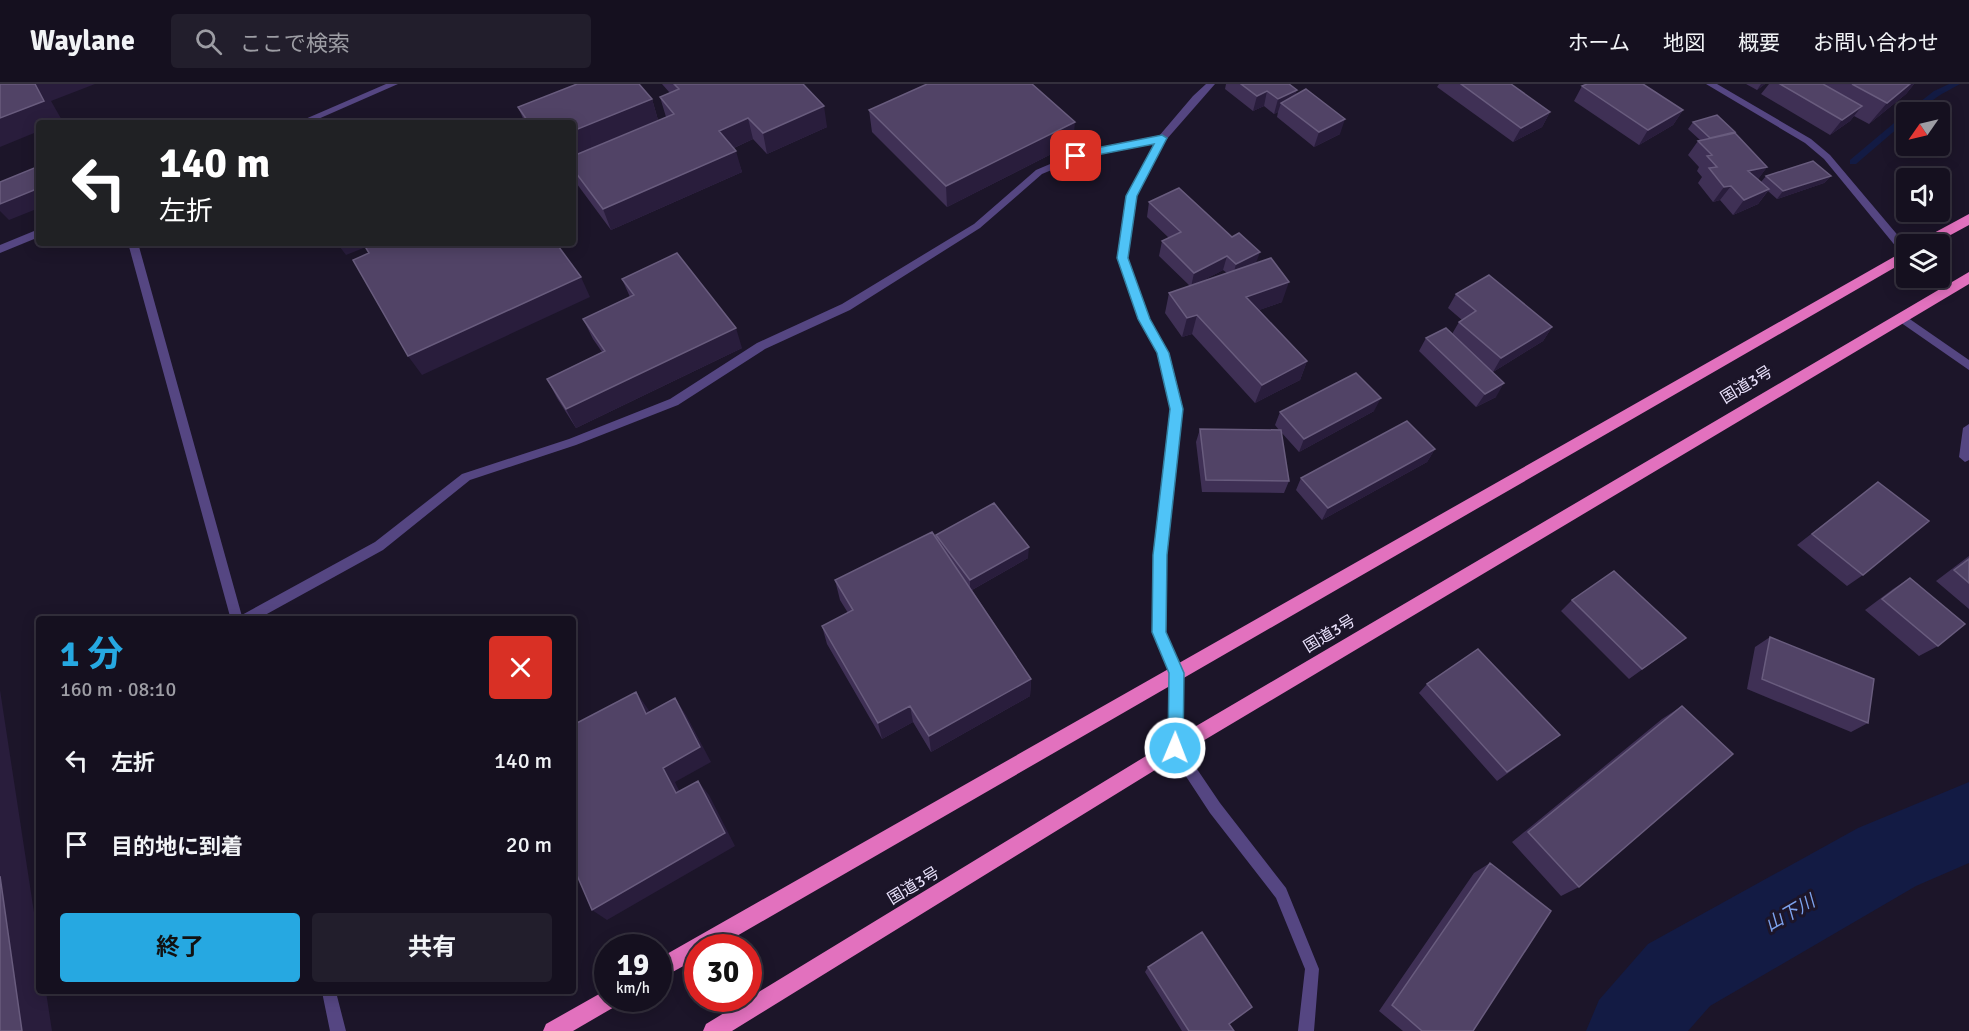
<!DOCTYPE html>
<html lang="ja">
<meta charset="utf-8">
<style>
:root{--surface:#15101f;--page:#221e2c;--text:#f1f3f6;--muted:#9d9da4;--line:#34303d;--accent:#26a8e1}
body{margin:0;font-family:Signika,"Noto Sans JP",sans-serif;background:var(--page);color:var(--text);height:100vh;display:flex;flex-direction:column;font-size:22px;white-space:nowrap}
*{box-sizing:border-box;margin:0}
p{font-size:20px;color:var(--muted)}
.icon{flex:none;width:33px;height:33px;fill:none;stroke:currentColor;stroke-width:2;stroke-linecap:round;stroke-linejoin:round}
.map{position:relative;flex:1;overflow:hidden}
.side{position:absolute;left:36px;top:532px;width:540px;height:378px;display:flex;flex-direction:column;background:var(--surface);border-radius:6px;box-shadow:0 3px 15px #0003,0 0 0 2px var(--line)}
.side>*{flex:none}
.guide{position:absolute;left:36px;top:36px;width:540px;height:126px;border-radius:6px;box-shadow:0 3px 15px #0003,0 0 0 2px var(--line);background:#202124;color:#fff;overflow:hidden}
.needle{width:39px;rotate:236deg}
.fabs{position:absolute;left:1896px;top:18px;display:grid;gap:12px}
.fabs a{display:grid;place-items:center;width:54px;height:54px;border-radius:6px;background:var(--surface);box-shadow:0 3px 15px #0003,0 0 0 2px var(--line);font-size:30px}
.speed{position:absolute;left:594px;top:850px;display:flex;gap:12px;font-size:30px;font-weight:700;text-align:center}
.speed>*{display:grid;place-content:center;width:78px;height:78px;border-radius:50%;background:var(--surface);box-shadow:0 3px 15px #0003,0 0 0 2px var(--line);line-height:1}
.speed small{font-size:15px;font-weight:400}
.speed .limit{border:9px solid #d22;background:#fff;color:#111}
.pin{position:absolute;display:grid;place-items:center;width:51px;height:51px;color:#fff;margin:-26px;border-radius:12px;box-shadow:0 3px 9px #0006}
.me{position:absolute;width:66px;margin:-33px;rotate:1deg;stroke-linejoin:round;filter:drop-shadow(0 0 4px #0008)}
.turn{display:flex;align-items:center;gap:21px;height:126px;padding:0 24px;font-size:27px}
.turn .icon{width:78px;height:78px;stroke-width:2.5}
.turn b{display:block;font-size:42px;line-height:51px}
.round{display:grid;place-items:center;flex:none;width:63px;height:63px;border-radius:6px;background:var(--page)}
.overview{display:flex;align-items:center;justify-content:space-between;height:102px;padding:0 24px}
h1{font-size:36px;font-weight:700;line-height:45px;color:var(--accent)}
.primary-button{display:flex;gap:12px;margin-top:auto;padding:12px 24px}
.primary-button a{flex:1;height:69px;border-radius:6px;background:var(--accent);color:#111;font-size:24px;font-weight:700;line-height:69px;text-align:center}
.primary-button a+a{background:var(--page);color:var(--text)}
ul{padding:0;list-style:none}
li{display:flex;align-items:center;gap:18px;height:84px;padding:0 24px}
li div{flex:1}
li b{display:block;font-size:22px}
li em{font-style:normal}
header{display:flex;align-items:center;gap:36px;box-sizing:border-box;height:84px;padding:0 30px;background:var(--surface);border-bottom:2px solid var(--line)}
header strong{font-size:28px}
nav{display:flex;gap:33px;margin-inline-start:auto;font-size:21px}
.search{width:420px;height:54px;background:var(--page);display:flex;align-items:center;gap:15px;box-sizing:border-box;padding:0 21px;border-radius:6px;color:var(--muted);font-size:22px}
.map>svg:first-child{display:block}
</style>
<header>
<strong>Waylane</strong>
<div class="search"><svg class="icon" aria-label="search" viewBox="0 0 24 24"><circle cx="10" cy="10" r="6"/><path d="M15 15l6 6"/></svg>ここで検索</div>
<nav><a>ホーム</a><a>地図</a><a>概要</a><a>お問い合わせ</a></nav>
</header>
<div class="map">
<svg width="1969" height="947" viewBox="0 0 1969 947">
<rect width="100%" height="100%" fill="#1c1529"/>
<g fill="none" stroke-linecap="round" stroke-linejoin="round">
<path fill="#131b44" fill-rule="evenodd" d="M 1949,0 L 1960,0 L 1940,11 L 1916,28 L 1907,28 L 1934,7 Z
M 1906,29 L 1906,37 L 1856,80 L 1850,80 L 1850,76 Z"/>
<path fill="#131b44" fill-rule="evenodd" d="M 1969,698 L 1969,779 L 1916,802 L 1710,922 L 1688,947 L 1586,947 L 1599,916 L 1648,860 L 1858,744 Z"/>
<path fill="#554682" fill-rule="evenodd" d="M 1706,0 L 1717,0 L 1811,55 L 1830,71 L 1906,161 L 1906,170 L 1902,170 L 1824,75 L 1805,59 Z
M 1901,229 L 1969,276 L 1969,286 L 1897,236 L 1896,233 Z
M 1969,340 L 1969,376 L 1965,378 L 1959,373 L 1963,344 Z"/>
<path fill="#554682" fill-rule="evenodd" d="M 1206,0 L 1215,0 L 1166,56 L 1136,112 L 1128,174 L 1149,235 L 1168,269 L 1183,325 L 1166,471 L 1165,548 L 1183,589 L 1182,664 L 1180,668 L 1175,670 L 1170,668 L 1168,664 L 1171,589 L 1153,548 L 1154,471 L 1171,325 L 1158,269 L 1139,235 L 1118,174 L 1126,112 L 1155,59 L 1078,75 L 1042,90 L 980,144 L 850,226 L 765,265 L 678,321 L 576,361 L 470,396 L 383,466 L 256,536 L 238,536 L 240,532 L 375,458 L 462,390 L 569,355 L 670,315 L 757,259 L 842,220 L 974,140 L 1036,86 L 1076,69 L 1159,52 L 1193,12 Z"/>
<path fill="#554682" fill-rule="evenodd" d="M 386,0 L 398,0 L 309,39 L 296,39 Z
M 39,145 L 39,153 L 0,169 L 0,161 Z
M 128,159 L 138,159 L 243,536 L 231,536 Z
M 1175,658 L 1180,660 L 1220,719 L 1286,804 L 1319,885 L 1314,947 L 1298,947 L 1305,885 L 1276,814 L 1210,729 L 1170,668 L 1168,664 L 1170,660 Z
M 322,908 L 336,908 L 346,947 L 330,947 Z"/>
<path fill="#e271be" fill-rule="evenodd" d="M 1969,130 L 1969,141 L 1934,160 L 1917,160 L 1919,157 Z
M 1906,166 L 1906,177 L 716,864 L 698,864 L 698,874 L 658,896 L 658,875 Z
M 1969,188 L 1969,200 L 1181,670 L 732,947 L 703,947 L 706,940 L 1169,658 Z
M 608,905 L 608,915 L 619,915 L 616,922 L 573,947 L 543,947 L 546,940 Z"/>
</g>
<path fill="#3f3055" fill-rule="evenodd" d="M 662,0 L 803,0 L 827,43 L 767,70 L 753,55 L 734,64 L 742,88 L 611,146 L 574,96 L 573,93 L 573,72 L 666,33 L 660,13 L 670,9 Z
M 1226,0 L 1289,0 L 1295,11 L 1340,50 L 1314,63 L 1277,33 L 1278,28 L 1274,30 L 1264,22 L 1253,27 L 1225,5 Z
M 1439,0 L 1511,0 L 1550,28 L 1542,43 L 1513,58 L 1437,3 Z
M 1746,0 L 1765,0 L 1757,6 Z
M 1769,0 L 1914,0 L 1906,10 L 1869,40 L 1854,32 L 1850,37 L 1830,51 L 1761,10 Z
M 1582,2 L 1683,26 L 1673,41 L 1639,61 L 1574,17 Z
M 652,15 L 658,36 L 573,39 L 525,39 L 518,23 Z
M 869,26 L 1073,59 L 947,123 L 872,48 Z
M 1693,38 L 1734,49 L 1767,83 L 1758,95 L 1761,98 L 1766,92 L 1831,92 L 1824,99 L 1777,115 L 1768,107 L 1758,120 L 1733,131 L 1720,116 L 1713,118 L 1698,99 L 1702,93 L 1697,87 L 1699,83 L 1688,71 L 1698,57 L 1700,56 L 1688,45 Z
M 1149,118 L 1256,179 L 1282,218 L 1259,226 L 1307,277 L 1300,296 L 1255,319 L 1192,250 L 1182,253 L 1165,229 L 1169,209 L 1190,202 L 1159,172 L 1162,157 L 1169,154 L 1147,133 ZM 1223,186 L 1227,189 L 1198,199 Z
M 622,195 L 742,264 L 576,344 L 557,314 L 547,295 L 602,268 L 593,255 L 583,235 L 630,213 Z
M 1456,210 L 1552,243 L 1543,257 L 1493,288 L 1496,313 L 1476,323 L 1419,267 L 1426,254 L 1452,250 L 1459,238 L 1462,236 L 1448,224 Z
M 1374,327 L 1299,368 L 1281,348 L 1289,397 L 1284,409 L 1202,408 L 1196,358 L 1200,345 L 1279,346 L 1275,341 L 1280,328 Z
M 1435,365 L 1427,378 L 1322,436 L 1296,406 L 1301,394 Z
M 1878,398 L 1863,491 L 1847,502 L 1797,461 Z
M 936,451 L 1028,474 L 972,506 L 1031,595 L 1030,612 L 931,668 L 913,638 L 882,655 L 827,560 L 822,542 L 848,529 L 840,516 L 835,496 L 936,453 Z
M 1969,472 L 1969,525 L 1936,497 Z
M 1910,494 L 1938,562 L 1919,572 L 1865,526 L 1893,505 Z
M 1572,516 L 1686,554 L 1629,595 L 1561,527 Z
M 1770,553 L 1868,639 L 1851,648 L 1747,605 L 1755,563 Z
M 1427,600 L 1548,660 L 1497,697 L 1419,609 Z
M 1682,622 L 1579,803 L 1561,812 L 1512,758 L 1662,635 Z
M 1490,779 L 1473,947 L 1403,947 L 1379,927 L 1474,789 Z
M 1148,883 L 1229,940 L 1234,947 L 1182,947 L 1145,888 Z"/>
<path fill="#291d3c" d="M 35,0 L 95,0 L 51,17 L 63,38 L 39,39 L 39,47 L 0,63 L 0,34 Z
M 1761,0 L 1765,0 L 1757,6 Z
M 1910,0 L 1914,0 L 1906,10 L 1869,40 L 1887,19 Z
M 1297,6 L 1292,21 L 1281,19 L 1278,28 L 1274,30 L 1278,15 Z
M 1267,7 L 1264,22 L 1253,27 L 1257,12 Z
M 652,15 L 658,36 L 573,72 L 573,47 Z
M 824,22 L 827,43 L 767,70 L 763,49 Z
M 1862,22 L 1850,37 L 1830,51 L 1842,36 Z
M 1683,26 L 1673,41 L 1639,61 L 1648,46 Z
M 1550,28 L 1542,43 L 1513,58 L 1521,44 Z
M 748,34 L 753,55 L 725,68 L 719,47 Z
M 1345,35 L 1340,50 L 1314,63 L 1319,48 Z
M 1075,38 L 1073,59 L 947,123 L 946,102 Z
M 736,67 L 742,88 L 611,146 L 603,125 Z
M 1767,83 L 1756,98 L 1748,87 Z
M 1831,92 L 1824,99 L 1777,115 L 1783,107 Z
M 1731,102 L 1720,116 L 1713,118 L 1724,103 Z
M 39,104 L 39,124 L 9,136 L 0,127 L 0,120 Z
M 1769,105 L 1758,120 L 1733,131 L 1744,116 Z
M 337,159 L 364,159 L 366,163 L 346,171 Z
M 1260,168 L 1255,182 L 1232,195 L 1236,180 Z
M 1227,172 L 1223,186 L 1191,203 L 1194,189 Z
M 581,193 L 590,213 L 422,291 L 408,272 Z
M 1289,198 L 1282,218 L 1240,233 L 1246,213 Z
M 1197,231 L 1192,250 L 1182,253 L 1187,234 Z
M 1552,243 L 1543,257 L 1493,288 L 1501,274 Z
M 736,244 L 742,264 L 576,344 L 566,325 Z
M 1307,277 L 1300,296 L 1255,319 L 1262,301 Z
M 1504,299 L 1496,313 L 1476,323 L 1485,310 Z
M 1381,314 L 1374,327 L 1299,368 L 1304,355 Z
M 1435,365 L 1427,378 L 1322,436 L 1328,424 Z
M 1029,463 L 1028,474 L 970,507 L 970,496 Z
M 1031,595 L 1030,612 L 931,668 L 929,652 Z
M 0,606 L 39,861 L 39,908 L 46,908 L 52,947 L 22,947 L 0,792 Z
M 636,608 L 648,625 L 658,646 L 646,630 Z
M 675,614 L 686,631 L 711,678 L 675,698 L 687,723 L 676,709 L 663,684 Z
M 910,622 L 913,638 L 882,655 L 878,639 Z
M 698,697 L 709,711 L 735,762 L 607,836 L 592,826 Z"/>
<path fill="#514366" stroke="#695c7e" stroke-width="1.5" d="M 0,0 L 35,0 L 44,17 L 0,34 Z
M 577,0 L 639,0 L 652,15 L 573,47 L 573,39 L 529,39 L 518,23 Z
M 674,0 L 803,0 L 824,22 L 763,49 L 748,34 L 719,47 L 736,67 L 603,125 L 573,85 L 573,72 L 674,30 L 660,13 L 679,5 Z
M 927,0 L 1032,0 L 1075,38 L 946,102 L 869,26 Z
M 1241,0 L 1289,0 L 1297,6 L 1278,15 L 1267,7 L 1257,12 Z
M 1461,0 L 1511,0 L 1550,28 L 1521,44 Z
M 1587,0 L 1643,0 L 1683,26 L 1648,46 L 1582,2 Z
M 1780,0 L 1823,0 L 1862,22 L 1842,36 Z
M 1852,0 L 1910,0 L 1887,19 Z
M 1306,5 L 1345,35 L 1319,48 L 1281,19 Z
M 1717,31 L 1735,48 L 1710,54 L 1693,38 Z
M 1735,49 L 1767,83 L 1748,87 L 1769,105 L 1744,116 L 1731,102 L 1724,103 L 1709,84 L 1717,83 L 1707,72 L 1712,71 L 1698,57 Z
M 1813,77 L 1831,92 L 1783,107 L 1766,92 Z
M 39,82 L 39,97 L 38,98 L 39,104 L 0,120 L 0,98 Z
M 1179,104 L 1232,153 L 1239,149 L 1260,168 L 1236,180 L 1227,172 L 1194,189 L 1162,157 L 1181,148 L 1149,118 Z
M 363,159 L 556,159 L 581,193 L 408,272 L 353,176 L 369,169 Z
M 677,169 L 736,244 L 566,325 L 547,295 L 605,267 L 583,235 L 634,211 L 622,195 Z
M 1271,174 L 1289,198 L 1246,213 L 1307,277 L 1262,301 L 1197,231 L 1187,234 L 1169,209 Z
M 1489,191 L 1552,243 L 1501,274 L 1459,238 L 1476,227 L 1456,210 Z
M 1446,244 L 1504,299 L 1485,310 L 1426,254 Z
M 1356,289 L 1381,314 L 1304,355 L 1280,328 Z
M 1407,337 L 1435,365 L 1328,424 L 1301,394 Z
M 1200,345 L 1281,346 L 1289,397 L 1206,396 Z
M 1878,398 L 1929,437 L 1863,491 L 1812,450 Z
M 994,419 L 1029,463 L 970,496 L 936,451 Z
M 932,448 L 1031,595 L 929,652 L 910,622 L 878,639 L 822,542 L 853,526 L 835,496 Z
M 1969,475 L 1969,499 L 1954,486 Z
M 1614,487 L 1686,554 L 1642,585 L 1572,516 Z
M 1910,494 L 1965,540 L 1938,562 L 1882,515 Z
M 1770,553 L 1874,595 L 1868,639 L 1762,595 Z
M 1478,565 L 1560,651 L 1507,688 L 1427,600 Z
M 636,608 L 646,630 L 675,614 L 700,663 L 663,684 L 676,709 L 698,697 L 725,749 L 592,826 L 573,782 L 573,641 Z
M 1682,622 L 1733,670 L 1579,803 L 1528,748 Z
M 1490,779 L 1551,827 L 1473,947 L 1422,947 L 1392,921 Z
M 0,792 L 22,947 L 0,947 Z
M 1202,848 L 1252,923 L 1229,940 L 1234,947 L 1189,947 L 1148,883 Z"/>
<path fill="#4fc3f7" stroke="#337fa1" stroke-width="1.5" d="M 1162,51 L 1167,54 L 1137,112 L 1128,174 L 1150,235 L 1169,269 L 1183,325 L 1167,471 L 1166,548 L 1184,589 L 1183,664 L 1181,669 L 1175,672 L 1170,669 L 1168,664 L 1169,589 L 1152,548 L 1153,471 L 1170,325 L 1157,269 L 1138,235 L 1117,174 L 1126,112 L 1154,60 L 1076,75 L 1071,72 L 1076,68 Z"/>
<g text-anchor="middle" stroke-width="6" stroke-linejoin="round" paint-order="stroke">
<g font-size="16" fill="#e9e1fb" stroke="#1c1529">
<text transform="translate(1746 300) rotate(-31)" y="6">国道3号</text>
<text transform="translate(1329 549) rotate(-31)" y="6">国道3号</text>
<text transform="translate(913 801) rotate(-31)" y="6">国道3号</text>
</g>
<g font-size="18" font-style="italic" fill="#7da2ed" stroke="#1c1529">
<text transform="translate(1790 829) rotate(-30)" y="6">山下川</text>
</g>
</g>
</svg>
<div class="fabs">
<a><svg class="needle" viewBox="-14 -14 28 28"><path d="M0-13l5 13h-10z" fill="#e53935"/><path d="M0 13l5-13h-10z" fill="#9d9da4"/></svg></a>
<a><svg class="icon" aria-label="sound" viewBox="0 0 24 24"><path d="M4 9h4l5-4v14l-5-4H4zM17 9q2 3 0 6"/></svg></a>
<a><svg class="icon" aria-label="layers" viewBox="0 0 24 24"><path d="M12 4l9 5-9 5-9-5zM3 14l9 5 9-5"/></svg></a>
</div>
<div class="speed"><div>19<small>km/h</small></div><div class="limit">30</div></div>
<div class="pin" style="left:1076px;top:72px;background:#d93025"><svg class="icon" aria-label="arrive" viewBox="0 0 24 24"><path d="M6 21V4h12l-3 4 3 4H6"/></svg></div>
<svg class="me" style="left:1175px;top:664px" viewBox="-20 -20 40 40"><circle r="17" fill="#4fc3f7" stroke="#fff" stroke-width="3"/><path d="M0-11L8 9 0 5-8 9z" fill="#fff"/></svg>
<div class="guide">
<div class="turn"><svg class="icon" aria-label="left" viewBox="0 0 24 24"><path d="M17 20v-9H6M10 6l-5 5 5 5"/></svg><div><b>140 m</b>左折</div></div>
</div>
<section class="side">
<div class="overview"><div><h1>1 分</h1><p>160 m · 08:10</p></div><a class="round" style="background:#d93025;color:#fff"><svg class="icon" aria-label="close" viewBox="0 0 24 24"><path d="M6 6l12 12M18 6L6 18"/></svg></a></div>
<ul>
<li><svg class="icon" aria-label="left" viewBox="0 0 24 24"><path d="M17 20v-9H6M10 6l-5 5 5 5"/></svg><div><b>左折</b></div><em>140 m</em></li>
<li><svg class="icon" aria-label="arrive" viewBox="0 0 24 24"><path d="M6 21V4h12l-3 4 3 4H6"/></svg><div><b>目的地に到着</b></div><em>20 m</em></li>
</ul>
<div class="primary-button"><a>終了</a><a>共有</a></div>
</section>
</div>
